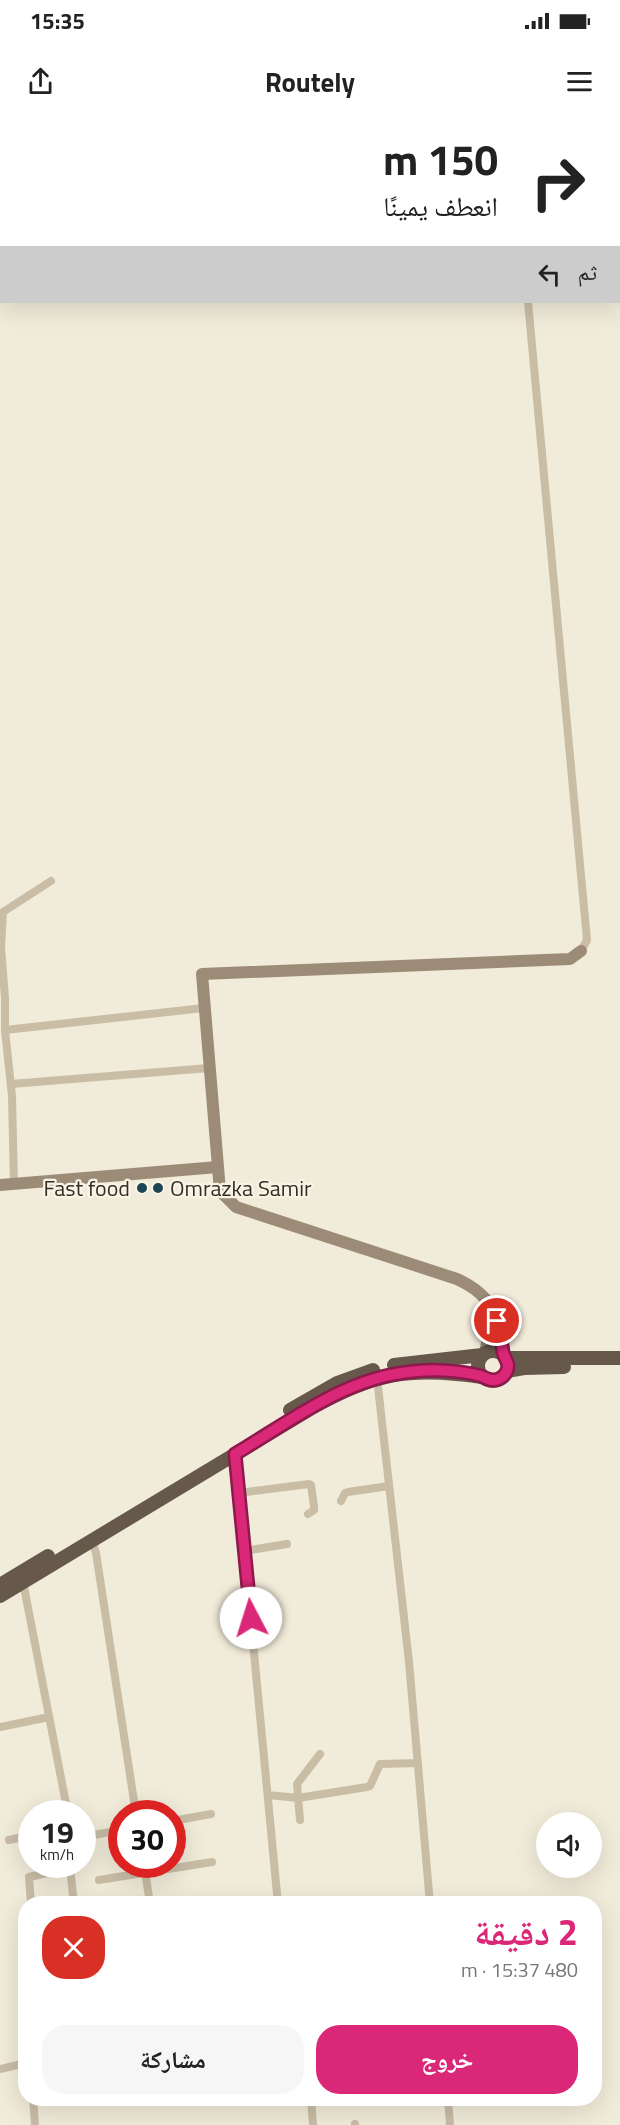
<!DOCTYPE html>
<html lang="ar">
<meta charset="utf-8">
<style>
:root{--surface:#fff;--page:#f6f6f6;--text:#222;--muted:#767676;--accent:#db2777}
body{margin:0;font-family:"Titillium Web","Noto Naskh Arabic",sans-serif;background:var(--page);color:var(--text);direction:rtl;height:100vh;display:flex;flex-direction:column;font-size:22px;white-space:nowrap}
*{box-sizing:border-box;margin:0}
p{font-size:20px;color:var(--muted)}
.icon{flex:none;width:33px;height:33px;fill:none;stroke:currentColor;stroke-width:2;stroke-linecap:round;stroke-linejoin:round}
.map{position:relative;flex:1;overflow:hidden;direction:ltr}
.panel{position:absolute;left:18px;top:1776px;width:584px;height:210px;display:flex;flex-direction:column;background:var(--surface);border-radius:24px;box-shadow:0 6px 24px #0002;direction:rtl}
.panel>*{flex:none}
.guide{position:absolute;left:0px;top:0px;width:621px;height:183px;box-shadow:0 6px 24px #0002;direction:rtl;background:#fff;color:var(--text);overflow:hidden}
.controls{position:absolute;left:536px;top:1692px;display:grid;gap:12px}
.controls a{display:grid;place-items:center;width:66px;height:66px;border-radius:50%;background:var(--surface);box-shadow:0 6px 24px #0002;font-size:30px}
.speed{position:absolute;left:18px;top:1680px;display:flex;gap:12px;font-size:30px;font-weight:700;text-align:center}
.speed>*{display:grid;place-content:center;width:78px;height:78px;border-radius:50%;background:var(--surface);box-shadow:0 6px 24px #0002;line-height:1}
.speed small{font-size:15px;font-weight:400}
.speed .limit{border:9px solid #d22;background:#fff;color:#111}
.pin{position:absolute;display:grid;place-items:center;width:51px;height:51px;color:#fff;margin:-26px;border:3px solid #fff;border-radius:50%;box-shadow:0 2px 6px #0007}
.me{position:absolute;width:66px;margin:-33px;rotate:355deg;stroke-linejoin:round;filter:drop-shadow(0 0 4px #0008)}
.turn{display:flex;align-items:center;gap:21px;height:126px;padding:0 24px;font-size:27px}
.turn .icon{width:78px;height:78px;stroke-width:2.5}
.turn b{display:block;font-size:42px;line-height:51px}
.then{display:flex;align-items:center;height:57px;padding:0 24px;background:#0003;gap:12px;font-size:22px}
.round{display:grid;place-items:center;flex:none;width:63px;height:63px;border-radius:24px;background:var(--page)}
.summary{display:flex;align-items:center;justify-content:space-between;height:102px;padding:0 24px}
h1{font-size:36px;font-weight:700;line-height:45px;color:var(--accent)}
.action{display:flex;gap:12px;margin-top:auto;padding:12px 24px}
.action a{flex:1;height:69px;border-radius:24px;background:var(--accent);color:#fff;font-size:24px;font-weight:700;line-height:69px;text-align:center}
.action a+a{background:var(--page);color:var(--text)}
.status{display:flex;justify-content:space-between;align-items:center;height:42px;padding:0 30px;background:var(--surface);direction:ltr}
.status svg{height:16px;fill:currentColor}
header{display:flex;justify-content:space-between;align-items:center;height:78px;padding:0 24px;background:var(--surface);font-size:27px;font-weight:700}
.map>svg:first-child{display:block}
</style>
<div class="status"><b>15:35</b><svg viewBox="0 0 49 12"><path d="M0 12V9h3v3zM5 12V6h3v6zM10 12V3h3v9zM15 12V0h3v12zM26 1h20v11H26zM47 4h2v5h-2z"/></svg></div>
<header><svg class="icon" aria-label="menu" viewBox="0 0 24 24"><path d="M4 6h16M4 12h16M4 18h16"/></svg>Routely<svg class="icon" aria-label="share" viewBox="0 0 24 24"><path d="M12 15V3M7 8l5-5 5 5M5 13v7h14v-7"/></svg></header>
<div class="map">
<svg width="620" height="2005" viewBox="0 0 620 2005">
<rect width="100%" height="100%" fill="#f1ebd9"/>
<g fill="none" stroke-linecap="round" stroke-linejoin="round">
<path stroke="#c9bda6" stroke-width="8" d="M 511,0 L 511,2
M 528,182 L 587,820 L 581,831
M 5,910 L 204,888
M 11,964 L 209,948
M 14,1064 L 12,976 L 5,910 L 5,878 L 1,827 L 3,792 L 51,761
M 377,1258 L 409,1542 L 430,1784
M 235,1334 L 278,1784
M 239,1373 L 309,1364 L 311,1365 L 314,1386 L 314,1390 L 308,1394
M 341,1381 L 345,1373 L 348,1372 L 389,1366
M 89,1423 L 94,1427 L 96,1433 L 136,1694
M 244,1431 L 287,1424
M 23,1462 L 68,1694
M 0,1607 L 49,1597
M 268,1675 L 298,1678 L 367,1667 L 370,1666 L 380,1644 L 418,1643
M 300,1700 L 297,1664 L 320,1634
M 172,1701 L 211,1694
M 82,1717 L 122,1710
M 9,1720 L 32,1715
M 144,1744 L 150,1784
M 99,1760 L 212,1742
M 31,1784 L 29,1757 L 70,1748
M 74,1784 L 70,1748 L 77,1744
M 0,1949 L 26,1943
M 33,1978 L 35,2005
M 311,1978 L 313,2005
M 448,1978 L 450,2005
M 355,2004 L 355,2005"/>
<path stroke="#9c8c77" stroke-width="12" d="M 0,1065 L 218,1047
M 485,1233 L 493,1194
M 504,1235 C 499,1197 494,1176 457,1159 L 236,1087 L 220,1071 L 202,854 L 570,839 L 581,831"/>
<path stroke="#66594b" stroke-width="14" d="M478 1246a15 15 0 1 1 30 0a15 15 0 1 1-30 0Z
M 505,1238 L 620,1238
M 394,1245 L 482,1235
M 507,1251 L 524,1248 L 564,1247
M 290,1290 L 337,1263 L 373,1250
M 0,1465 L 48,1436
M 0,1476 L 310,1289 C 373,1253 411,1246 482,1257"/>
</g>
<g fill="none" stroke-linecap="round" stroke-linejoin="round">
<defs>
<path id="route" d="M 251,1498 L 235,1334 C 289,1302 344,1259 408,1252 C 430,1249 459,1250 481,1256 C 488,1259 494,1263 502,1257 C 506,1254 508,1250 508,1245 C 507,1240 504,1237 503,1232 C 501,1222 501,1211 497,1201"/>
</defs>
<use href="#route" stroke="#8e194d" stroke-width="15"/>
<use href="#route" stroke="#db2777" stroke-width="10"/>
</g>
<g fill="#1d4655" stroke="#f9f4e6" stroke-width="2">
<circle cx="142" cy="1068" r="6"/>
<circle cx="158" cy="1068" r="6"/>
</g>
<g text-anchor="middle" stroke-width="4.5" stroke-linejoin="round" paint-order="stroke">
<g font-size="22" fill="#352e27" stroke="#f9f4e6" text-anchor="end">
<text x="130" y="1076">Fast food</text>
<text x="170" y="1076" text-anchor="start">Omrazka Samir</text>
</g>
</g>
</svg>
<div class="controls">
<a><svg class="icon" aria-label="sound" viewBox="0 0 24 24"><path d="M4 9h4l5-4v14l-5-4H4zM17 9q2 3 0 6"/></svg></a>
</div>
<div class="speed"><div>19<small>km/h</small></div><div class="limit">30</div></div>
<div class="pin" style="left:497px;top:1201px;background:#d93025"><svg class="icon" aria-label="arrive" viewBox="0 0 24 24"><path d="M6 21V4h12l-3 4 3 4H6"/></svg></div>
<svg class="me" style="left:251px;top:1498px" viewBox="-20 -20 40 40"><circle r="19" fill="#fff"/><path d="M0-13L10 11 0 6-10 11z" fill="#db2777"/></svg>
<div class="guide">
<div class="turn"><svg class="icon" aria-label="right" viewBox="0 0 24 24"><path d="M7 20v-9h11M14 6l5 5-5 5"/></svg><div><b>150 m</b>انعطف يمينًا</div></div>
<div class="then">ثم<svg class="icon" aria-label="left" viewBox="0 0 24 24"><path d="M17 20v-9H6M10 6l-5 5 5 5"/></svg></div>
</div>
<section class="panel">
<div class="summary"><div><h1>2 دقيقة</h1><p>480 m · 15:37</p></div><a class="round" style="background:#d93025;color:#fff"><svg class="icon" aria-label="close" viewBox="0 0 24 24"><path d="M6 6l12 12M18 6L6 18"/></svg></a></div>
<div class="action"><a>خروج</a><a>مشاركة</a></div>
</section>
</div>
